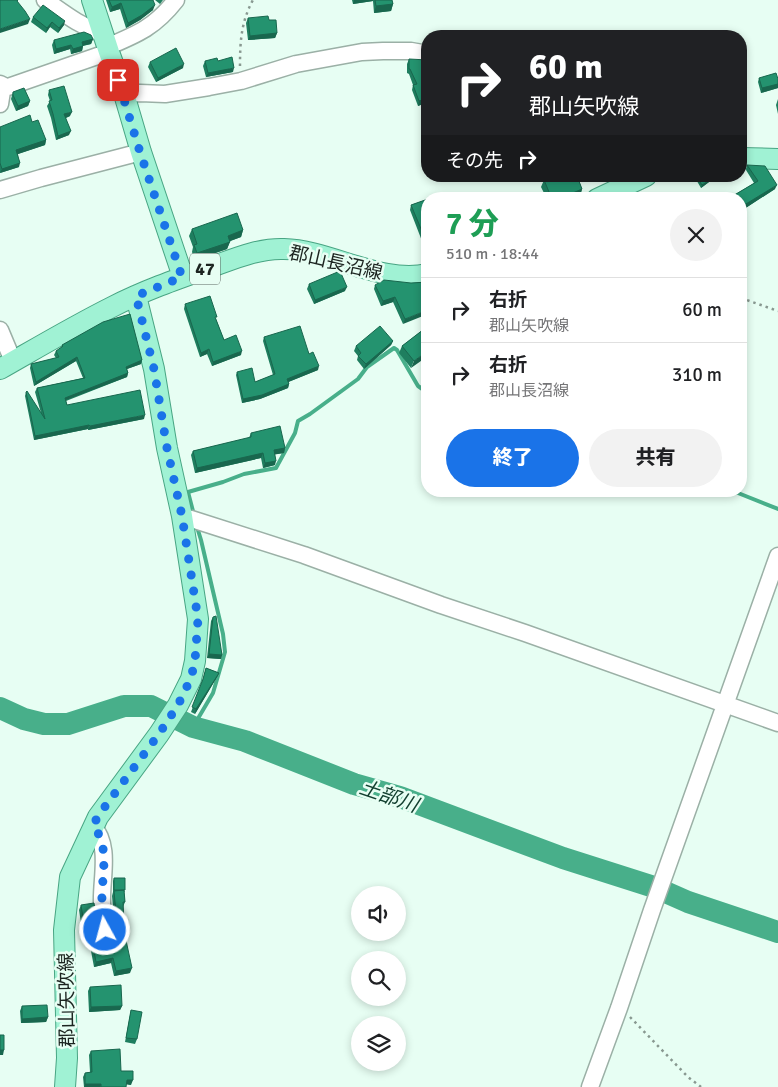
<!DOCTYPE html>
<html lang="ja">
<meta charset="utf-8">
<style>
:root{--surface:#fff;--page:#f2f2f2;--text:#202124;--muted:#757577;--line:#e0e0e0;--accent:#1a73e8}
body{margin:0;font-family:Signika,"Noto Sans JP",sans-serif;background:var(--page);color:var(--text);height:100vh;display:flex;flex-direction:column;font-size:19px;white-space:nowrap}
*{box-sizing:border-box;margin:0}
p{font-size:16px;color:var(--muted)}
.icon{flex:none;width:28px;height:28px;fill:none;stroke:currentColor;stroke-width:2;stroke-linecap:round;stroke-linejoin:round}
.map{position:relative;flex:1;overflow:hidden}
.side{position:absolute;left:421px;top:192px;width:326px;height:305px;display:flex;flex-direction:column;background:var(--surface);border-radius:20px;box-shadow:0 2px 8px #0003}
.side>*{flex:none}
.banner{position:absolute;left:421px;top:30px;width:326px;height:152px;border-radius:20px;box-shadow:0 2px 8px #0003;background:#202124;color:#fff;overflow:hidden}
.fabs{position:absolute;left:351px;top:886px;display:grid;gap:10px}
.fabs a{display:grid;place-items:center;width:55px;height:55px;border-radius:50%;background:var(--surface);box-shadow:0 2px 8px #0003;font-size:25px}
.pin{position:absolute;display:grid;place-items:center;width:42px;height:42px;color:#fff;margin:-21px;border-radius:10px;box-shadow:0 2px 8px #0006}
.me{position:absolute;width:55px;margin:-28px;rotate:353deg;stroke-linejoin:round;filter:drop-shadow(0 0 4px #0008)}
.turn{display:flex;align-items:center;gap:18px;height:105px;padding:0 25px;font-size:22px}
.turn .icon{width:65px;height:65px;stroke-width:2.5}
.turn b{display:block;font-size:35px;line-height:42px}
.then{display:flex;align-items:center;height:48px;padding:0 25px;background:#0003;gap:10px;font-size:19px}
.round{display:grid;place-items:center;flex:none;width:52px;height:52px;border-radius:26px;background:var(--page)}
.headline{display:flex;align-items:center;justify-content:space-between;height:85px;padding:0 25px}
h1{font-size:30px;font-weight:800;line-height:38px;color:#1e9e55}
.button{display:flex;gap:10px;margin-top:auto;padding:10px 25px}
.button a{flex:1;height:58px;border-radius:30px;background:var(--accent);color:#fff;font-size:20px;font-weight:800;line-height:58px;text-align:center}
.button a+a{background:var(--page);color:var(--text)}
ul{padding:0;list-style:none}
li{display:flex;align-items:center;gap:15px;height:65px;padding:0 25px;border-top:1px solid var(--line)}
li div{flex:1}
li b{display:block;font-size:19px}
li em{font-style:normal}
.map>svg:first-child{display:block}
</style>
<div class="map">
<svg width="778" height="1087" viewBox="0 0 778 1087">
<rect width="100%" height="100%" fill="#e7fef3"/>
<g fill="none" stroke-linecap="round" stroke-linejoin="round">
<path stroke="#48af8a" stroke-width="4" d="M 733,491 L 778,509
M 194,515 L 188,492 L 223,482 L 244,474 L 276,468 L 295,433 L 298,421 L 310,414 L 358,379 L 367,367 L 394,348 L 397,350 L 418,386 L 428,393
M 193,727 L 213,693 L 225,652 L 223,634 L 201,540 L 197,527"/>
<path stroke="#48af8a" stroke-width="22" d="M 0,708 L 24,719 L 44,724 L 68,724 L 124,706 L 151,706 L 193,727 L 245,741 L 354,784 L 400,797 L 563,858 L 654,887 L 688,902 L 778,932"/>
<defs>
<path id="minor" d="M 45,0 C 65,14 80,26 103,34
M 107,47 C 138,34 155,27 176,0
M 0,84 L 4,86 L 8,87 L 109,52
M 124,94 L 140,93 L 165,94 L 209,87 L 241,81 L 296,64 L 362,52 L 383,51 L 411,51 L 428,54
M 0,104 L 2,91 L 4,86
M 0,190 L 41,178 L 141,152
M 0,330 L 13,361
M 182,516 L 304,555 L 441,605 L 525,633 L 778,723
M 93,826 C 111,846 101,878 102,903 C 102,912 104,921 105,930
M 590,1087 L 619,1008 L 652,910 L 778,556"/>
<path id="major" d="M 92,0 L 109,52 L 124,94 L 141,152 L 183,277
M 741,158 L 778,159
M 597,199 L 646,176
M 0,369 C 37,348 74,326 112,307 C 145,290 180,278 214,266 C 236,258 260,248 284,249 C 330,250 382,285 428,274
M 65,1087 L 67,1058 L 64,930 L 70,877 L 98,817 L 159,734 L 178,705 L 191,679 L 195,661 L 198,619 L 182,516 L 167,448 L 154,369 L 136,296"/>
</defs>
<use href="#minor" stroke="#9bb0a6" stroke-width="19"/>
<use href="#major" stroke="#48a583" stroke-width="22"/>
<path stroke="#889890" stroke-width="2.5" stroke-dasharray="2.5 4" stroke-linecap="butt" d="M 240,66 C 240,42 241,22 253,0
M 741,298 L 778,311
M 630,1017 L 688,1077 L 701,1087"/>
<use href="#minor" stroke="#fff" stroke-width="16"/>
<use href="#major" stroke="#a0f2d4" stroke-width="20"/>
</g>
<path fill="#1f7e5f" d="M 106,0 L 153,0 L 153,10 L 140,20 L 126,28 L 120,9 L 110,12 Z
M 155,0 L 163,0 L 160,4 Z
M 352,0 L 392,0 L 393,4 L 391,11 L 374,13 L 373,1 L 353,4 Z
M 33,17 L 64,25 L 58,33 L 50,27 L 46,33 L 31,22 Z
M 248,18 L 269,20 L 277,33 L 275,38 L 248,40 L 246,23 Z
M 93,39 L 91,44 L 83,46 L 82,51 L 71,54 L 70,49 L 54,54 L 52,45 L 54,40 Z
M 409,59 L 428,102 L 418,106 L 412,90 L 413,85 L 409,74 L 407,73 L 407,64 Z
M 205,61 L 218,61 L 233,72 L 206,77 L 203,66 Z
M 150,62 L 183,68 L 156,82 L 148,67 Z
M 759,78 L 778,79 L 778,88 L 761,93 L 758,82 Z
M 49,90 L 70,116 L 66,118 L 69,135 L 56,140 L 51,118 L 47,106 L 50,101 L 48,95 Z
M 13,92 L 30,101 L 28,106 L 16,111 L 11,99 Z
M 778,99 L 778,114 L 776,105 Z
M 32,122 L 46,140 L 45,145 L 18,154 L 19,167 L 0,173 L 0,127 Z
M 747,165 L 775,189 L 741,211 L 741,199 L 730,199 L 731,197 L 754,183 L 746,170 Z
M 549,176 L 577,176 L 582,189 L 580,196 L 572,199 L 547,199 L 541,187 L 544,180 L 548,178 Z
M 694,176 L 707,176 L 709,182 L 701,188 Z
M 428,199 L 428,238 L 422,241 L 410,210 L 411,205 Z
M 192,229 L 243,230 L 241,237 L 230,241 L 227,249 L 195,260 L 192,252 L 193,247 L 189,236 Z
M 428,282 L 403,324 L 393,302 L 381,306 L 374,289 L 375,285 L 411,283 Z
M 309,284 L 345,291 L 314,304 L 307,289 Z
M 185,304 L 216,319 L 224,340 L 241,355 L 212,366 L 207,354 L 200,357 L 184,309 Z
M 428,326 L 411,368 L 399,353 L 402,346 Z
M 264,337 L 309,354 L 318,370 L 288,382 L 289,384 L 288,388 L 260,399 L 242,403 L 236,375 L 237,372 L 255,382 L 273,375 L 263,341 Z
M 393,341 L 391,345 L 364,369 L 357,360 L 358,356 L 354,351 L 356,346 Z
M 62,345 L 142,360 L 141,364 L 127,369 L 128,373 L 127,377 L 66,401 L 67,405 L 144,419 L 88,430 L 88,429 L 34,440 L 25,396 L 26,392 L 41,413 L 35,392 L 37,388 L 83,378 L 76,361 L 34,386 L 30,368 L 31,364 L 56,358 L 54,355 L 56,351 L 61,348 Z
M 426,365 L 428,365 L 428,382 L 422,380 Z
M 251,433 L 285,448 L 284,453 L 275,454 L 275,465 L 263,468 L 261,458 L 195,473 L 191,455 L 193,451 L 249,438 Z
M 213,617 L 222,655 L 221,659 L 207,658 L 211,621 Z
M 206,668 L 219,673 L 217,677 L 195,714 L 191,712 L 202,683 Z
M 114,878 L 125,892 L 124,892 L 125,902 L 123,907 L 123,925 L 130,973 L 114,976 L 111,963 L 94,967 L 88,935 L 83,936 L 79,910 L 81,905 L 97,926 L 99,930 L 103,934 L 109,935 L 112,933 L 115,929 L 112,896 L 113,892 L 113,881 Z
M 90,987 L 122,1006 L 120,1010 L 89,1012 L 88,991 Z
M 22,1006 L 48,1017 L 46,1022 L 21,1023 L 20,1011 Z
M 131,1010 L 137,1039 L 135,1044 L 125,1042 L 130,1015 Z
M 91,1051 L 121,1071 L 131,1085 L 126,1084 L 126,1087 L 84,1087 L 83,1077 L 85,1073 L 90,1072 L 89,1055 Z"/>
<path fill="#19674e" d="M 354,0 L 373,0 L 373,1 L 353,4 Z
M 121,3 L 120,9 L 110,12 L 112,7 Z
M 393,4 L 391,11 L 374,13 L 376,6 Z
M 155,5 L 153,10 L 140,20 L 126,28 L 128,23 Z
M 30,19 L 28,24 L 0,33 L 0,29 Z
M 65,21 L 64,25 L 58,33 L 59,28 Z
M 52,22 L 50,27 L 46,33 L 47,28 Z
M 277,33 L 275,38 L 248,40 L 250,36 Z
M 93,39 L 91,44 L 81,46 L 82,42 Z
M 71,45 L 70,49 L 54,54 L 56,49 Z
M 83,46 L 82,51 L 71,54 L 73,49 Z
M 184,64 L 183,68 L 156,82 L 158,78 Z
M 234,68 L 233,72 L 206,77 L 208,73 Z
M 778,84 L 778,88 L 761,93 L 762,88 Z
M 428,98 L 428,102 L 418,106 L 419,101 Z
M 30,101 L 28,106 L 16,111 L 18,106 Z
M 72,112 L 70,116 L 63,119 L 64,114 Z
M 71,131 L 69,135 L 56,140 L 58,136 Z
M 46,140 L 45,145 L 15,155 L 16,150 Z
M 20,163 L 19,167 L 0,173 L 2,169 Z
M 710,180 L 709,182 L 701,188 L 702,185 Z
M 777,185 L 775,189 L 741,211 L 741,207 Z
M 582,189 L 580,196 L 572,199 L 559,199 Z
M 243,230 L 241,237 L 225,243 L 228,236 Z
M 428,234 L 428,238 L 422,241 L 424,236 Z
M 230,242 L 227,249 L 195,260 L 197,253 Z
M 347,287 L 345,291 L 314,304 L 315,300 Z
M 395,297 L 393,302 L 381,306 L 383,301 Z
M 428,310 L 428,314 L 403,324 L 405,319 Z
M 393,341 L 391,345 L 364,369 L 366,364 Z
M 209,349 L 207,354 L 200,357 L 201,353 Z
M 242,351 L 241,355 L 212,366 L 213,362 Z
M 428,351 L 428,356 L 411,368 L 414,361 Z
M 77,357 L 76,361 L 34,386 L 36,382 Z
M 142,360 L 141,364 L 124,370 L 126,367 Z
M 319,366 L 318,370 L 286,383 L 287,379 Z
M 128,373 L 127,377 L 63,401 L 65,398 Z
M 289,384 L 288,388 L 260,399 L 242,403 L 243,399 Z
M 145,415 L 144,419 L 88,430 L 90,426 Z
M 89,425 L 88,429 L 34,440 L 35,436 Z
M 285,448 L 284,453 L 272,455 L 274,450 Z
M 263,453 L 261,458 L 195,473 L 197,468 Z
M 276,461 L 275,465 L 263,468 L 265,463 Z
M 209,654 L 222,655 L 221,659 L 207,658 Z
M 219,673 L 217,677 L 195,714 L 196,709 Z
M 90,930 L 88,935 L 83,936 L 85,931 Z
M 113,958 L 111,963 L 94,967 L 96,962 Z
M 132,968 L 130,973 L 114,976 L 116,971 Z
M 122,1006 L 120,1010 L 89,1012 L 91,1007 Z
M 48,1017 L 46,1022 L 21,1023 L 22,1019 Z
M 0,1050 L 4,1050 L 3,1055 L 0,1055 Z
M 127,1080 L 133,1080 L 131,1085 L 125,1084 Z
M 85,1084 L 101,1084 L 100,1087 L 84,1087 Z"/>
<path fill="#24936f" stroke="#19674e" d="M 0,0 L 18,0 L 17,1 L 25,11 L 30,19 L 0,29 Z
M 109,0 L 153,0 L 155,5 L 142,15 L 128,23 L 121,3 L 112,7 Z
M 375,0 L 392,0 L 393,4 L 376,6 Z
M 43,5 L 65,21 L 59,28 L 52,22 L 47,28 L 33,17 Z
M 268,16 L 269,20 L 276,20 L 277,33 L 250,36 L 248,18 Z
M 84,32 L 91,35 L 93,39 L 82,42 L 83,46 L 73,49 L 71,45 L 56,49 L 54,40 Z
M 176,48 L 184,64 L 158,78 L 150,62 Z
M 232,57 L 234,68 L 208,73 L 205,61 L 217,58 L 218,61 Z
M 409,59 L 428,60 L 428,98 L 419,101 L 413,85 L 417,84 L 410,69 L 409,69 Z
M 776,73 L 778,79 L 778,84 L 762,88 L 759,78 Z
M 64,86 L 72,112 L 64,114 L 71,131 L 58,136 L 53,114 L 49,101 L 52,100 L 49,90 Z
M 24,88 L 30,101 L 18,106 L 13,95 L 13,92 Z
M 30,115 L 32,122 L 38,120 L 46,140 L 16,150 L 20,163 L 2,169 L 0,163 L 0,127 Z
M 747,165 L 765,166 L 777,185 L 741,207 L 741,199 L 732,199 L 731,197 L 758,181 Z
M 552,176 L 577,176 L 582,189 L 559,199 L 552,199 L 544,180 Z
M 696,176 L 707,176 L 710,180 L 702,185 Z
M 428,199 L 428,234 L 424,236 L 411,205 Z
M 237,213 L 243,230 L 228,236 L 230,242 L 197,253 L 194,245 L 197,244 L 192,229 Z
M 340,271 L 347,287 L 315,300 L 309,284 Z
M 384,280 L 411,283 L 428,282 L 428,310 L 405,319 L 395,297 L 383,301 L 375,285 Z
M 210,296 L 217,317 L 215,317 L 224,340 L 236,335 L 242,351 L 213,362 L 209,349 L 201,353 L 185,304 Z
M 130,314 L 142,360 L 126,367 L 128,373 L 65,398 L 67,405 L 140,390 L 145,415 L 90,426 L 89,425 L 35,436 L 26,392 L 27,391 L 45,419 L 37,388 L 85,378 L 77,357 L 36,382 L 31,364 L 59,357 L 56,351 L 63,346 L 62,345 L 103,322 Z
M 300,326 L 309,354 L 313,352 L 319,366 L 287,379 L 289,384 L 262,395 L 243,399 L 237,372 L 252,368 L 255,382 L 275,374 L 264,337 Z
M 380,326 L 393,341 L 366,364 L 358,356 L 361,353 L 356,346 Z
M 428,326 L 428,351 L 414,361 L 402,346 Z
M 426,365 L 428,365 L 428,379 L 423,378 Z
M 280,426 L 285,448 L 274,450 L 276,461 L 265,463 L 263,453 L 197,468 L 193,451 L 251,437 L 251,433 Z
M 216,616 L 222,655 L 209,654 L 213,617 Z
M 206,668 L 219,673 L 196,709 L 192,707 L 203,679 Z
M 114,878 L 125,878 L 125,890 L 114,890 Z
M 124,890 L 125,902 L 123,902 L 124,922 L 122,922 L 132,968 L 116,971 L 113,958 L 96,962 L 90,930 L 85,931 L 81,905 L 94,903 L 97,926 L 99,930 L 103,934 L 109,935 L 112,933 L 116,929 L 117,924 L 114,891 Z
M 121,985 L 122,1006 L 91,1007 L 90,987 Z
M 47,1005 L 48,1017 L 22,1019 L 22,1006 Z
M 131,1010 L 142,1012 L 137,1039 L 126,1038 Z
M 0,1035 L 4,1035 L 4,1050 L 0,1050 Z
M 120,1049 L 121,1071 L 133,1071 L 133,1080 L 127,1080 L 126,1087 L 101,1087 L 101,1084 L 85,1084 L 85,1073 L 92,1072 L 91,1051 Z"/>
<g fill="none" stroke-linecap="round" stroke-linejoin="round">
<path stroke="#1a73e8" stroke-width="9" stroke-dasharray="0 16.2" d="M 105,930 C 104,921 102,912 102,903 C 101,878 111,846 93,826 L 98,816 L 159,734 L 178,705 L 191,678 L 195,661 L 198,619 L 182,516 L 167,448 L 154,369 L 136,296 L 182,277 L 140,152 L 118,80"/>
</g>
<g text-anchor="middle" stroke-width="5" stroke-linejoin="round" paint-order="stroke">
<rect fill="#e7fef3" stroke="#59655f" stroke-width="1" x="190" y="253.5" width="30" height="31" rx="4"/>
<g font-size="18" font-weight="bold" fill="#1c2420">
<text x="205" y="275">47</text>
</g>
<g font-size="19" fill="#1c2420" stroke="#e7fef3">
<text transform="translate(336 262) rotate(13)" y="7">郡山長沼線</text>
<text transform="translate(66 1000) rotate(-91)" y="7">郡山矢吹線</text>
</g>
<g font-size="20" font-style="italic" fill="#134030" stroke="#e7fef3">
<text transform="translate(389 796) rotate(19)" y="7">土部川</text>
</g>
</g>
</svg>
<div class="fabs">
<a><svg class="icon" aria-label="sound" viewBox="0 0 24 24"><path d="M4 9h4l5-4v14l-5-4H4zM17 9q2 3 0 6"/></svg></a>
<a><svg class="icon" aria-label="search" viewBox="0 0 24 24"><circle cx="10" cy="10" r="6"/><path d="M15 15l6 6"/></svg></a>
<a><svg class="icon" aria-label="layers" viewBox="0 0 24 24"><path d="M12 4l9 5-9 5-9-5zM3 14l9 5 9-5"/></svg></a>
</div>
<div class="pin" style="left:118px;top:80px;background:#d93025"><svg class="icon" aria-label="arrive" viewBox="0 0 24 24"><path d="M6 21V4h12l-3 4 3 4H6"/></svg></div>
<svg class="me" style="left:105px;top:930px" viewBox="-20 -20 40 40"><circle r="17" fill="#1a73e8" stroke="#fff" stroke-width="3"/><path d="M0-11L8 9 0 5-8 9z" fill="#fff"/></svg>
<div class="banner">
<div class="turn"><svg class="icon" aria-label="right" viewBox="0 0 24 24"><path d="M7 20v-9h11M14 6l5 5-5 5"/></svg><div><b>60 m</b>郡山矢吹線</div></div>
<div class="then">その先<svg class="icon" aria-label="right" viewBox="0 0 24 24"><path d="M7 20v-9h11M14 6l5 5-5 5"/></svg></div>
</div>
<section class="side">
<div class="headline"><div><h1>7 分</h1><p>510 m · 18:44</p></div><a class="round"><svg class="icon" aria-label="close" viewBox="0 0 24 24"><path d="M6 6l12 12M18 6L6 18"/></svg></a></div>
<ul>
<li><svg class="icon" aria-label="right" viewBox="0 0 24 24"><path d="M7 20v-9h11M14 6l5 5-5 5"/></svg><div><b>右折</b><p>郡山矢吹線</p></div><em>60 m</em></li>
<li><svg class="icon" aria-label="right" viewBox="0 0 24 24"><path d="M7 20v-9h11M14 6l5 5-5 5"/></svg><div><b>右折</b><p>郡山長沼線</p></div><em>310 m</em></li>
</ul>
<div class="button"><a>終了</a><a>共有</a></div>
</section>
</div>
